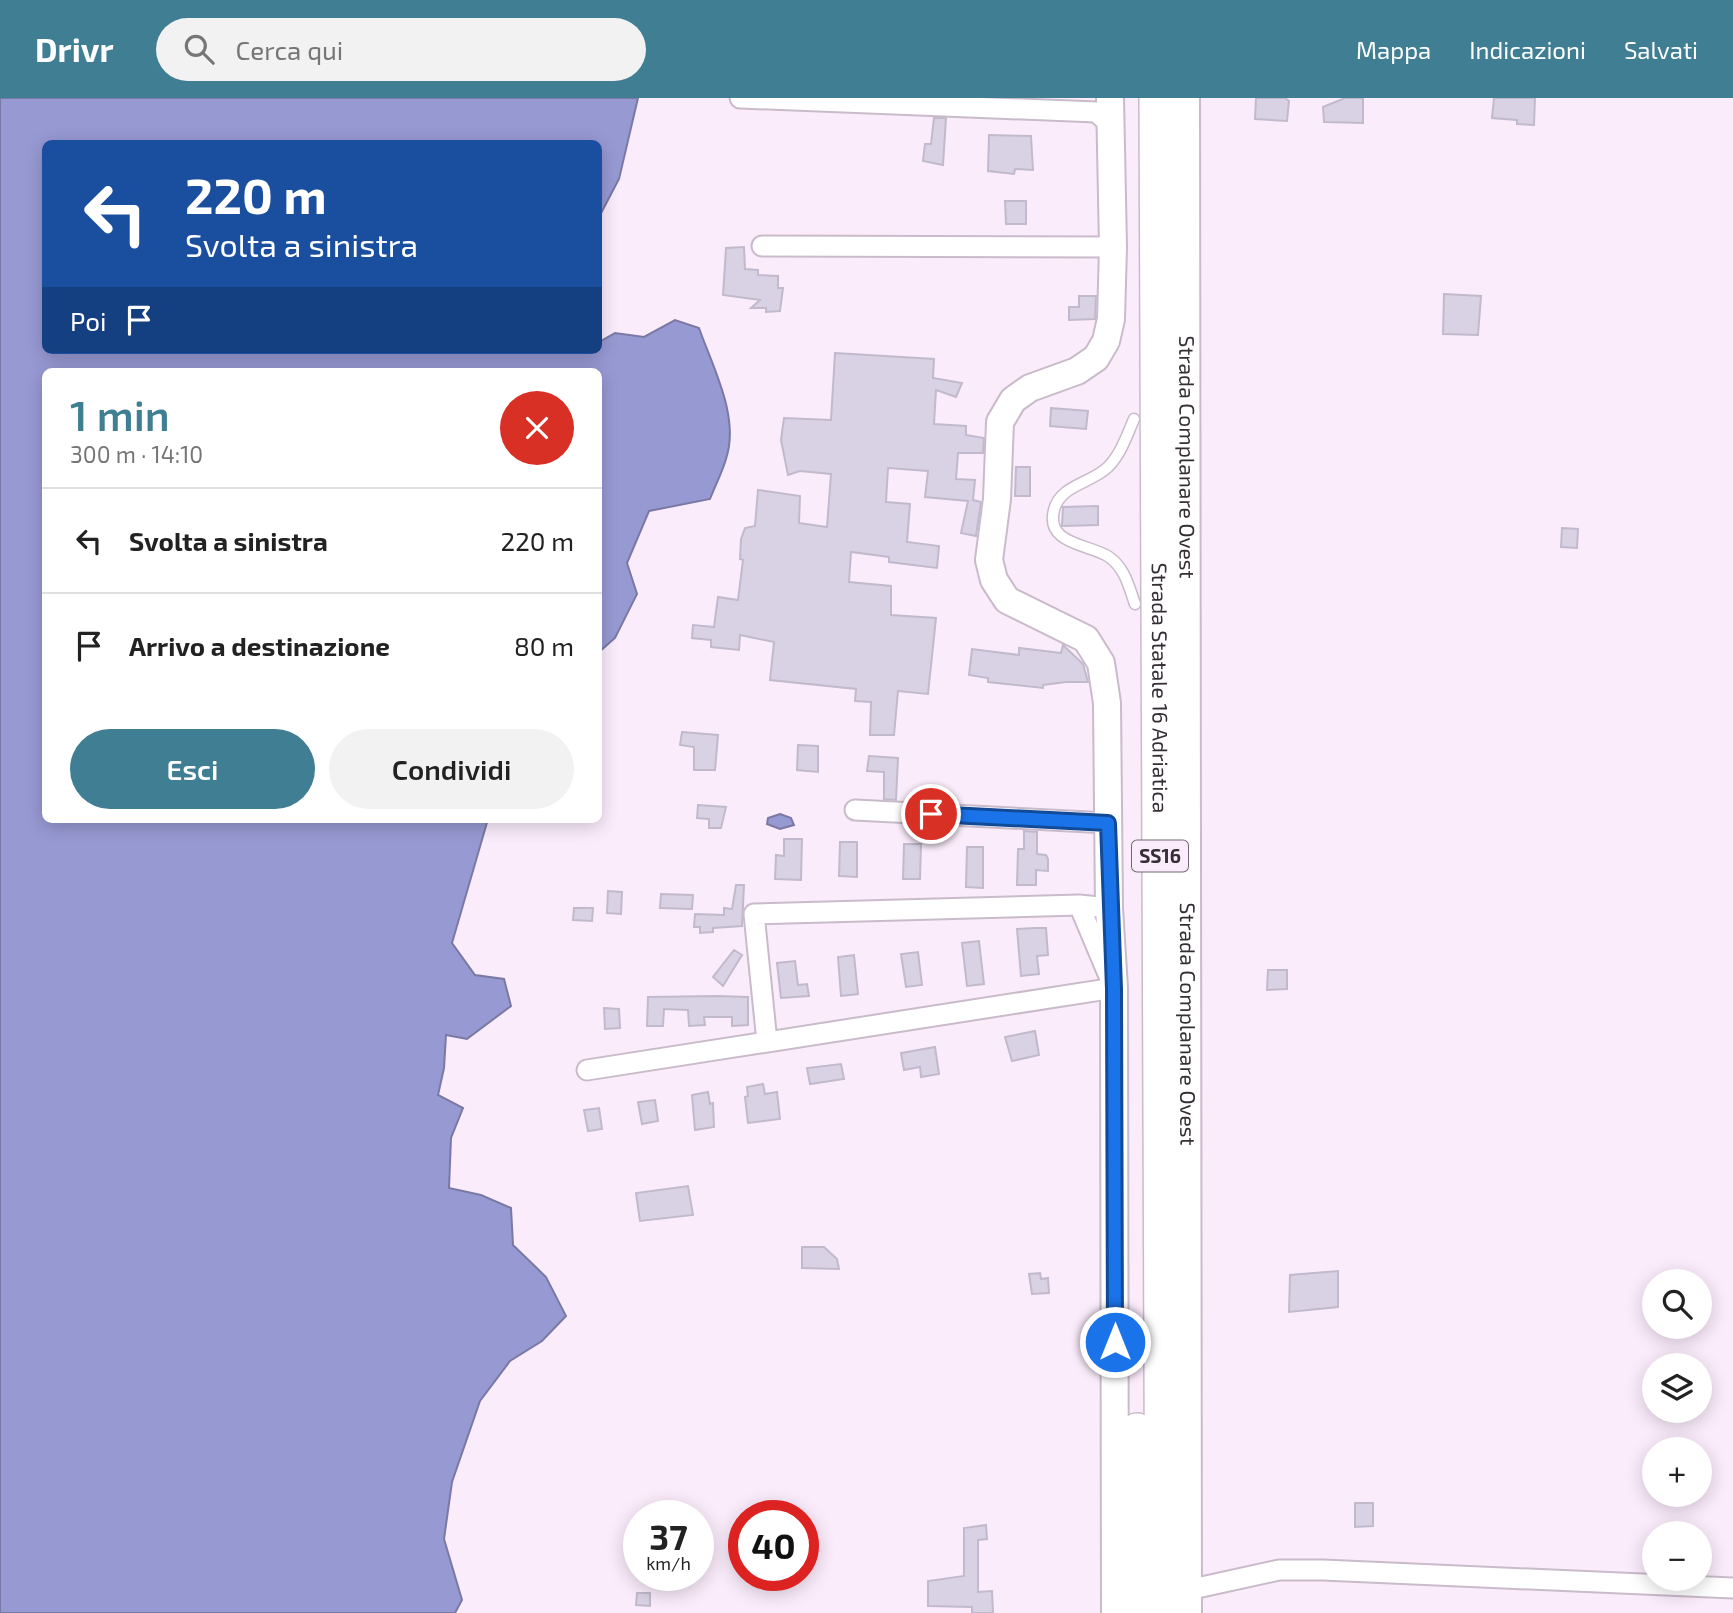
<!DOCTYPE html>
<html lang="it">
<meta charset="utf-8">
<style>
:root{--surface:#fff;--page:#f2f2f2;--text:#222;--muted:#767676;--line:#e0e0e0;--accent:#3f7e93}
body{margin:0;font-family:"Exo 2",sans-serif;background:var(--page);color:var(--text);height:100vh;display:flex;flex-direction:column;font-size:26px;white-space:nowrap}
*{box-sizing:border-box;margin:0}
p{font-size:23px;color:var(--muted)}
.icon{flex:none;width:38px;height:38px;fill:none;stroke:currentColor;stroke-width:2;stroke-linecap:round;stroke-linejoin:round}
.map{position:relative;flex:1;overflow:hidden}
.panel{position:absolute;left:42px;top:270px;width:560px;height:455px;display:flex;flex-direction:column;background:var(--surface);border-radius:10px;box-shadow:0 4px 18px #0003}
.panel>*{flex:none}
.top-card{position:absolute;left:42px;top:42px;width:560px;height:214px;border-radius:10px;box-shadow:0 4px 18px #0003;background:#1a4fa0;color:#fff;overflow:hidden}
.fabs{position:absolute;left:1642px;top:1171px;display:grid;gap:14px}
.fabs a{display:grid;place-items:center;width:70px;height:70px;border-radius:50%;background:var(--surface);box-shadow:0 4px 18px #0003;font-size:35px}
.speed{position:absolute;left:623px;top:1402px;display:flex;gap:14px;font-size:35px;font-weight:700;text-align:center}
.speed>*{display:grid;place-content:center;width:91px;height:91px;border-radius:50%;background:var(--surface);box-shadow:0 4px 18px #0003;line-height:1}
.speed small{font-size:18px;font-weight:400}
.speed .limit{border:10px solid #d22;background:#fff;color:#111}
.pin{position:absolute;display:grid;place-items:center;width:60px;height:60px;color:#fff;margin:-30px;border:4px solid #fff;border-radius:50%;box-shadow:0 2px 7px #0007}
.me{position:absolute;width:77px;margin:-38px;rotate:0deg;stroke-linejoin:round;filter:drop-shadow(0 0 5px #0008)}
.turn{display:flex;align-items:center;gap:24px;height:147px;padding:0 28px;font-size:32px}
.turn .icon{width:91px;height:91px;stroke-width:2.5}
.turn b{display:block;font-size:49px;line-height:60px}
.then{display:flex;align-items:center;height:66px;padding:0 28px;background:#0003;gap:14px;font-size:26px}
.round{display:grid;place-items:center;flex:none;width:74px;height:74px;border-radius:37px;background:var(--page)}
.overview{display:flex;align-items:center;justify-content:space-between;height:119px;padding:0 28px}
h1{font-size:42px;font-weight:600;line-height:52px;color:var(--accent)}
.primary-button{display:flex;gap:14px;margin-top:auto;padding:14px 28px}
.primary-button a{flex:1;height:80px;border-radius:42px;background:var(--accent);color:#fff;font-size:28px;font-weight:600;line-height:80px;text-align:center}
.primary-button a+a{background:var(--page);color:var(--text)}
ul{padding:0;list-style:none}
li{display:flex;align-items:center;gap:21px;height:105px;padding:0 28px;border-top:2px solid var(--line)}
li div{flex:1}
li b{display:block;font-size:26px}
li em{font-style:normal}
header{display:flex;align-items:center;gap:42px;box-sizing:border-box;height:98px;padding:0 35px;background:var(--accent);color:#fff}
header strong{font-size:33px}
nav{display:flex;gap:38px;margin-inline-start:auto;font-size:24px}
.search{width:490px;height:63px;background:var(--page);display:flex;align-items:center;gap:18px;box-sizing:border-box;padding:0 24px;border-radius:38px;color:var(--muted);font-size:26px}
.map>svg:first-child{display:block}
</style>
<header>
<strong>Drivr</strong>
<div class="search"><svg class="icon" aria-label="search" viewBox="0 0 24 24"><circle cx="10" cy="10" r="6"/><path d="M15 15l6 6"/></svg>Cerca qui</div>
<nav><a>Mappa</a><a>Indicazioni</a><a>Salvati</a></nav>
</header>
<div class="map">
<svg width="1733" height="1515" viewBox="0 0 1733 1515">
<rect width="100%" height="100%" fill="#fbecfc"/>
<path fill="#9799d3" stroke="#7a79a4" stroke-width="2" d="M 0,0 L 638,0 L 619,81 L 599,119 L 598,46 L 46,46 L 46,252 L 598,252 L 599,244 L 615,235 L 644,239 L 675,222 L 699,230 C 713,270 740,319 726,361 C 722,375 715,388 710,401 L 649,413 L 627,465 L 637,496 L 615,540 L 599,554 L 598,273 L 46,273 L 46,721 L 488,721 L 452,845 L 475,877 L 504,881 L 511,908 L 467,941 L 446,937 L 444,970 L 438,997 L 463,1010 L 451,1040 L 449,1090 L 481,1097 L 511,1110 L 513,1147 L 546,1179 L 566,1218 L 542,1243 L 510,1263 L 480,1303 L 452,1384 L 444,1441 L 462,1502 L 455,1515 L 0,1515 Z
M 780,716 L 791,720 L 794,727 L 780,731 L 767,726 L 768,720 Z"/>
<path fill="#d9d2e5" stroke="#c1bacc" stroke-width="2" d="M 1256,0 L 1285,0 L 1289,3 L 1287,23 L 1255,21 Z
M 1345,0 L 1363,0 L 1363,25 L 1324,24 L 1323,9 Z
M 1494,0 L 1535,0 L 1534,27 L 1517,26 L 1517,22 L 1492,20 Z
M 934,20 L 946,20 L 943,67 L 923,63 L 925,46 L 931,46 Z
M 989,37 L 1031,38 L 1033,72 L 1015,71 L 1014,76 L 988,73 Z
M 1005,103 L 1026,103 L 1026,126 L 1006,126 Z
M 744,149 L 745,171 L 758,172 L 758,177 L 778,178 L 778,190 L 783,190 L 780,213 L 766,214 L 766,210 L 751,210 L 760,202 L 723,197 L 726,150 Z
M 1444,196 L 1481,198 L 1478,237 L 1443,236 Z
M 1079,198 L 1096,198 L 1095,221 L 1069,222 L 1069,209 L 1079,209 Z
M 835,255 L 934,261 L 933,280 L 962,285 L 956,299 L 936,292 L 934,326 L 966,328 L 966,337 L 984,340 L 983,355 L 958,355 L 956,381 L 975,382 L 973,402 L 981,404 L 976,438 L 961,435 L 968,403 L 925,399 L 928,373 L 888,370 L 886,404 L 910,406 L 907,444 L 939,448 L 937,470 L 889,464 L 889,459 L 851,454 L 849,484 L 891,488 L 891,517 L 936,520 L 928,596 L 898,593 L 894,637 L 870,637 L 871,604 L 855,603 L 856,591 L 770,582 L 774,544 L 740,537 L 739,552 L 711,549 L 711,542 L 692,540 L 693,527 L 714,529 L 718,499 L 738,502 L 743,462 L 740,461 L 741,441 L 745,430 L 755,428 L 758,392 L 800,398 L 799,425 L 827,429 L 831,376 L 800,373 L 788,377 L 781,342 L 784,320 L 831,322 Z
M 1051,310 L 1088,313 L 1086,331 L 1050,328 Z
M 1016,369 L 1030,369 L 1030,398 L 1015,398 Z
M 1098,408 L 1098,427 L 1062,428 L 1063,409 Z
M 1562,430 L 1578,431 L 1577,450 L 1561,449 Z
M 1063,547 L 1083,566 L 1088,584 L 1066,584 L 1043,587 L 1043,590 L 988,584 L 988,580 L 969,577 L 972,551 L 1019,557 L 1019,550 L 1061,555 Z
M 682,634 L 718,637 L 715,672 L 694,672 L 694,649 L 680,647 Z
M 798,647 L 818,648 L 818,674 L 797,672 Z
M 869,658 L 898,660 L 896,702 L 884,701 L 884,674 L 867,673 Z
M 698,707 L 726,709 L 721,730 L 709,730 L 709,721 L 697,720 Z
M 1024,733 L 1037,734 L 1037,756 L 1046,757 L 1048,761 L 1048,773 L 1036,772 L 1036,787 L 1017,787 L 1018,751 L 1024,751 Z
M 784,741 L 802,741 L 801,782 L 775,781 L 776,757 L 784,758 Z
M 840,744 L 857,744 L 857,779 L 839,778 Z
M 904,746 L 921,746 L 920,781 L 903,781 Z
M 967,749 L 983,749 L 983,790 L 966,789 Z
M 736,787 L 744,787 L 742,828 L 713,830 L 713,834 L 700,835 L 700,829 L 694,829 L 695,816 L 724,817 L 724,810 L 732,811 Z
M 608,793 L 622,794 L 621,816 L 607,815 Z
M 661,796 L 693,797 L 692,811 L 660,810 Z
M 574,810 L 593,810 L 592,823 L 573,822 Z
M 1035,830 L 1046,830 L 1048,857 L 1037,858 L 1039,876 L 1021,878 L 1017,831 Z
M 979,843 L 984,886 L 967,888 L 962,845 Z
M 734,852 L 742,857 L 723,888 L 713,879 Z
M 918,854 L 922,887 L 906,889 L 901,856 Z
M 854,857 L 858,896 L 841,898 L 838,859 Z
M 795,863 L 798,887 L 807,886 L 809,898 L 781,900 L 777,865 Z
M 1268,872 L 1287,872 L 1287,891 L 1267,892 Z
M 717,898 L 748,899 L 748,927 L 732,928 L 732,919 L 704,919 L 705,927 L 689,928 L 688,912 L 664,911 L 663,928 L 647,928 L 648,899 Z
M 604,910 L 619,911 L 620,930 L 605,931 Z
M 1035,933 L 1039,957 L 1012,963 L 1005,939 Z
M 935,949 L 939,976 L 921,979 L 920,969 L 904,972 L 901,955 Z
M 841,966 L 844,981 L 810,986 L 807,970 Z
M 763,986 L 765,996 L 777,994 L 780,1021 L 748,1025 L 745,999 L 748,998 L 747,989 Z
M 708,994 L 710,1006 L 713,1005 L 714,1029 L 695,1032 L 692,997 Z
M 655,1002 L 658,1023 L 642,1026 L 638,1004 Z
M 599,1010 L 602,1031 L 588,1033 L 584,1012 Z
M 688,1088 L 693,1117 L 640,1123 L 636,1095 Z
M 802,1149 L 824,1149 L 837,1161 L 839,1171 L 802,1170 Z
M 1338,1173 L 1338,1209 L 1289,1214 L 1290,1177 Z
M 1040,1175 L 1041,1181 L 1048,1180 L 1049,1195 L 1032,1196 L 1029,1176 Z
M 1355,1405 L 1373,1405 L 1373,1428 L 1355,1429 Z
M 986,1427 L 987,1441 L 978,1442 L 978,1494 L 992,1493 L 993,1515 L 972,1515 L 972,1509 L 928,1508 L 928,1483 L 964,1478 L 964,1430 Z
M 637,1495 L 650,1495 L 650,1508 L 636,1507 Z"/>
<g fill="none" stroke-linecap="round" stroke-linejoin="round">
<defs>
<path id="lane" d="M 1134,321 C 1127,337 1121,356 1108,369 C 1092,385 1060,387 1054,412 C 1045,447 1090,446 1109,459 C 1125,470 1129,489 1135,506"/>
<path id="street" d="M 740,0 L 1096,14 L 1111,27
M 762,148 L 1113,149
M 855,712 L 1108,725
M 767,944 L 754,816 L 1079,807 L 1109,810
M 587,972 L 1114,890 L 1079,807
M 1188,1492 L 1279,1472 L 1323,1472 L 1733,1490"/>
<g id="secondary">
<path d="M 1110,0 L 1113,149 L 1111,221 L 1106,243 L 1096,260 L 1077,273 L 1030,290 L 1013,302 L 1000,324 L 997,401 L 989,462 L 994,482 L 1007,502 L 1086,541 L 1101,565 L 1107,605 L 1109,810 L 1114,890 L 1115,1515"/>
<path id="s1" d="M 1186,0 L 1188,1515"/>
</g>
<g id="highway">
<path id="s2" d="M 1157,0 L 1163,1515"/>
<path d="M 1137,1333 L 1138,1515"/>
</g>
</defs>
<use href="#lane" stroke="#c9bbca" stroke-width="13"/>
<use href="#street" stroke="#c9bbca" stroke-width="23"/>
<use href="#secondary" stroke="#c9bbca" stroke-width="30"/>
<use href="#highway" stroke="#c9bbca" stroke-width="38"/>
<use href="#lane" stroke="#fff" stroke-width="10"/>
<use href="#street" stroke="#fff" stroke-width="19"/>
<use href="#secondary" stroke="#fff" stroke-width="26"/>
<use href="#highway" stroke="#fff" stroke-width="35"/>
</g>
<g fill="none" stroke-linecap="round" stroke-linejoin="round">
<defs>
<path id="route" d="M 931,716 L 1108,725 L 1114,891 L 1115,1244"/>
</defs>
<use href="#route" stroke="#114b97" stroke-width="18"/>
<use href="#route" stroke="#1a73e8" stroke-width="12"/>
</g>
<g text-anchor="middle" stroke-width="6" stroke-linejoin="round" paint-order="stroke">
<rect fill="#fbecfc" stroke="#706871" stroke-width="2" x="1132" y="742.5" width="56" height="31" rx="5"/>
<g font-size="19" font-weight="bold" fill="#352f35">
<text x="1160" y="765">SS16</text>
</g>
<g font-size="21" fill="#352f35" stroke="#fbecfc">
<text dy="7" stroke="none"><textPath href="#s1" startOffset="359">Strada Complanare Ovest</textPath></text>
<text dy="7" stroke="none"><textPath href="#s2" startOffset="590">Strada Statale 16 Adriatica</textPath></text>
<text dy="7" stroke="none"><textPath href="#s1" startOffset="926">Strada Complanare Ovest</textPath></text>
</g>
</g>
</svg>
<div class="fabs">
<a><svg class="icon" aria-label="search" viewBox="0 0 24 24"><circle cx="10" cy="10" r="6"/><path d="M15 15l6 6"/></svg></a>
<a><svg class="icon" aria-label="layers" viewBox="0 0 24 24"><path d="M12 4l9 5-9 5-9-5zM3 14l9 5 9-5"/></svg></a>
<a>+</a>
<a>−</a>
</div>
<div class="speed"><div>37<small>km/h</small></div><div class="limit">40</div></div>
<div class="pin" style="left:931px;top:716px;background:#d93025"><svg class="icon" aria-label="arrive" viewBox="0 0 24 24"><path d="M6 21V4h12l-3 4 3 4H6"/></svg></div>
<svg class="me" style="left:1115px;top:1244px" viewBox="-20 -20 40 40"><circle r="17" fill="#1a73e8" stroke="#fff" stroke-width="3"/><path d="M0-11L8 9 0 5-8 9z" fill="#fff"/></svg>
<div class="top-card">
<div class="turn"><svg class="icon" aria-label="left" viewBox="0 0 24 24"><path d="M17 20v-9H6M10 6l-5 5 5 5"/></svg><div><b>220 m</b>Svolta a sinistra</div></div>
<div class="then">Poi<svg class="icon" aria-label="arrive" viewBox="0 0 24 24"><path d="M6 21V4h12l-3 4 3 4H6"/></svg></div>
</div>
<section class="panel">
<div class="overview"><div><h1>1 min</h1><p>300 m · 14:10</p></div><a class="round" style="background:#d93025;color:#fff"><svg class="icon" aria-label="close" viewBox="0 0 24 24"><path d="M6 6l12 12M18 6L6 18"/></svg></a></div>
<ul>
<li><svg class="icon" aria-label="left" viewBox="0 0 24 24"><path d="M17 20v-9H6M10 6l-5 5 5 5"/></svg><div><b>Svolta a sinistra</b></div><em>220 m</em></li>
<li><svg class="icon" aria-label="arrive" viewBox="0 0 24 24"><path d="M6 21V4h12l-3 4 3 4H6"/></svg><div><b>Arrivo a destinazione</b></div><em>80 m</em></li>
</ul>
<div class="primary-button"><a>Esci</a><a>Condividi</a></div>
</section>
</div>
